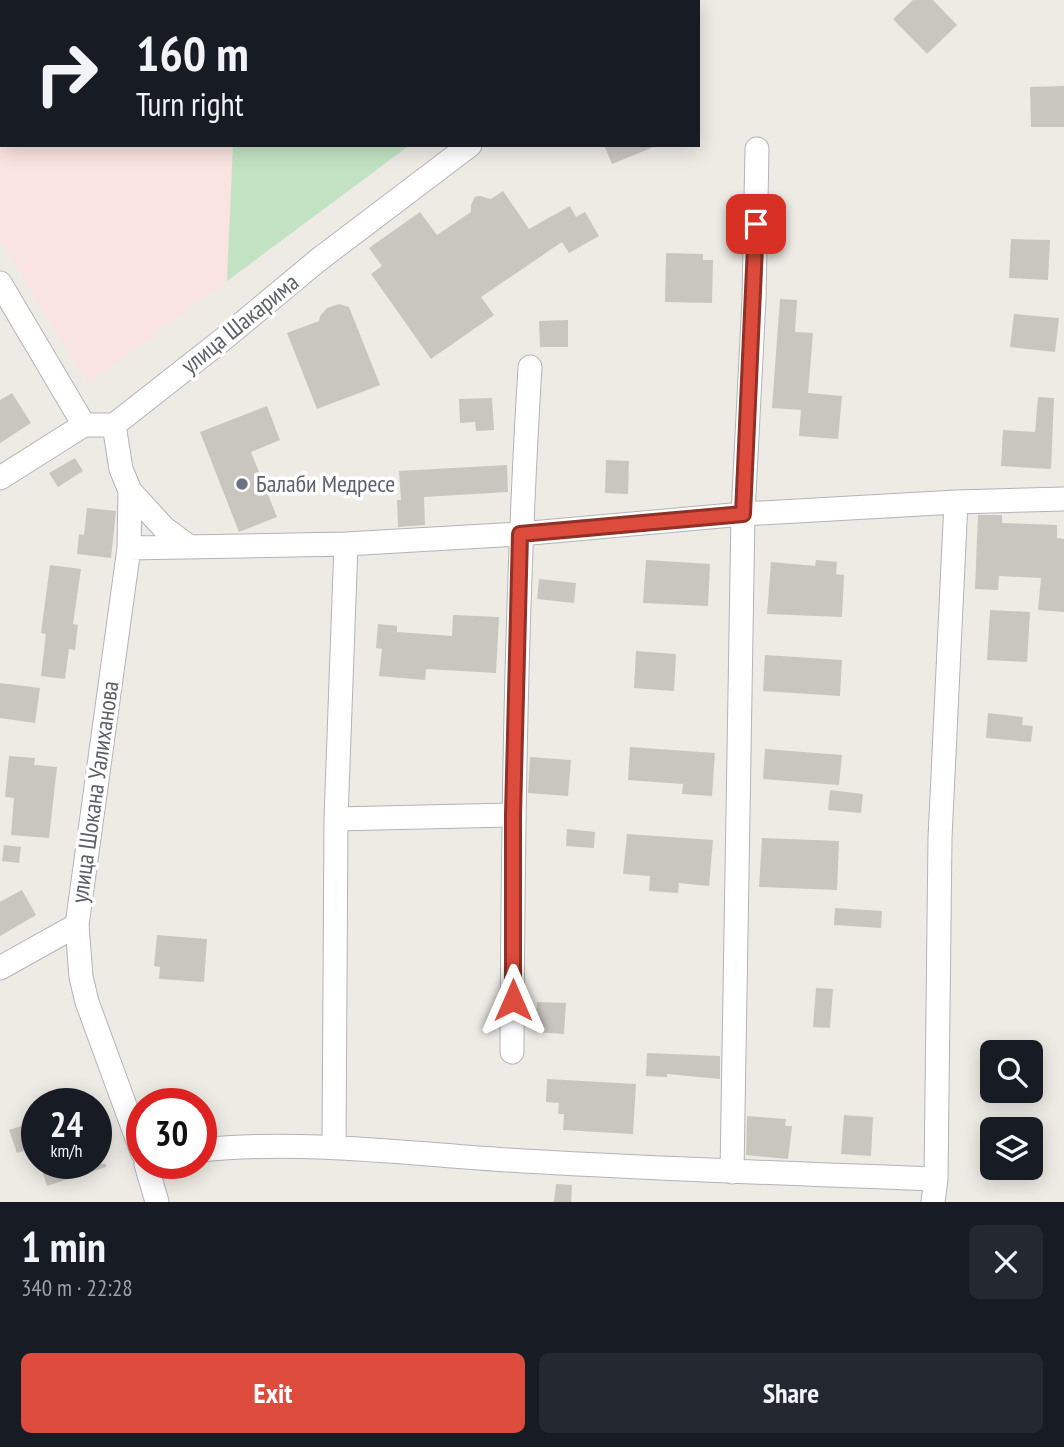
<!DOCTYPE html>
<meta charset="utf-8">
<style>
:root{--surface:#171b24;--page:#242831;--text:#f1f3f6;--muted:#9ea1a6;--accent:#dc4b3b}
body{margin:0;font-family:"PT Sans Narrow",sans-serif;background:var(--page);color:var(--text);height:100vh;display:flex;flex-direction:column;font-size:26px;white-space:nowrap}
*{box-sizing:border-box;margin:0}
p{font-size:23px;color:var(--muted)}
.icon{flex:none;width:38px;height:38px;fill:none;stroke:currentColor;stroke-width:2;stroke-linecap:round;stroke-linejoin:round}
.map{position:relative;height:1202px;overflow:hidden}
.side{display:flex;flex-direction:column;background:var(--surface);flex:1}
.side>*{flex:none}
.top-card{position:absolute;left:0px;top:0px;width:700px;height:147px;box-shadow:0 4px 18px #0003;background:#171b24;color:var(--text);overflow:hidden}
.fabs{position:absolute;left:980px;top:1040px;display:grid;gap:14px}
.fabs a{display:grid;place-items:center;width:63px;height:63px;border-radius:10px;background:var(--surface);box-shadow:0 4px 18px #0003;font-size:35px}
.speed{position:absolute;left:21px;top:1088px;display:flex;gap:14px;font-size:35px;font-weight:700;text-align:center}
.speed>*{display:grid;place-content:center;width:91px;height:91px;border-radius:50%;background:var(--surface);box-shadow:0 4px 18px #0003;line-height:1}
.speed small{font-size:18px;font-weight:400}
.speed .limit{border:10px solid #d22;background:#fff;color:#111}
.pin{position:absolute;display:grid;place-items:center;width:60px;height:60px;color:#fff;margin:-30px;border-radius:14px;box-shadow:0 4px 10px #0006}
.me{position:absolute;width:77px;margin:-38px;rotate:0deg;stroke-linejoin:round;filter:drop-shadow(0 0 5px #0008)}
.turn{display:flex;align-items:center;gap:24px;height:147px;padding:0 21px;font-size:32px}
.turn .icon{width:91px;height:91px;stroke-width:2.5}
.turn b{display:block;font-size:49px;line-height:60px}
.round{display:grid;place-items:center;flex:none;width:74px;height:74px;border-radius:10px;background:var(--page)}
.summary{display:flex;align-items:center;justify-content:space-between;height:119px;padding:0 21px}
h1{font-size:42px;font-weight:600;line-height:52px}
.action{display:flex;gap:14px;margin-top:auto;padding:14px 21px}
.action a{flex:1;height:80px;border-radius:10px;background:var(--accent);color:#fff;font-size:28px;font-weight:600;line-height:80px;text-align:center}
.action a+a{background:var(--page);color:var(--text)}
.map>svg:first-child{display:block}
</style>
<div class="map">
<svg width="1064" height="1202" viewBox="0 0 1064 1202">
<rect width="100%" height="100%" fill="#edebe4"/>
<path fill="#f9e4e1" d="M 0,0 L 606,0 L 2,2 L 2,145 L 410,145 L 88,384 L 0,241 Z"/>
<path fill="#c2e3c3" d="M 239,0 L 606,0 L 239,2 Z
M 233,145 L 410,145 L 227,281 Z"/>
<path fill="#c9c6c0" d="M 913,0 L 933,0 L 957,25 L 927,54 L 893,19 Z
M 1064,86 L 1064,127 L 1031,127 L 1030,87 Z
M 604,145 L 656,145 L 656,146 L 612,164 Z
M 503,191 L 529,229 L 570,206 L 576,217 L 585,212 L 599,236 L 569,253 L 562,242 L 481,297 L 494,315 L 431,359 L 371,274 L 382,266 L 369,248 L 420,212 L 437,235 L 471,212 L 471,205 L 475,197 L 480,196 L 491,199 Z
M 1011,239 L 1050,240 L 1048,280 L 1009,278 Z
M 666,253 L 703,254 L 703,260 L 713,260 L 712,303 L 665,302 Z
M 780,299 L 797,300 L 795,332 L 813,333 L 808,393 L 842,396 L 838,439 L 799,436 L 801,410 L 772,408 Z
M 339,304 L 349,307 L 380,385 L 317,409 L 287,333 L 319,321 L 320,316 L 327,308 Z
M 1014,314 L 1059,318 L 1055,352 L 1010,347 Z
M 568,320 L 568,347 L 540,347 L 539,321 Z
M 12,393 L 31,423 L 0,443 L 0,400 Z
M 1038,397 L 1054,398 L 1051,469 L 1001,466 L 1003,430 L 1035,432 Z
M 492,398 L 494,430 L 476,431 L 475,422 L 460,423 L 459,399 Z
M 267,406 L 280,440 L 251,452 L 277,517 L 239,532 L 200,432 Z
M 75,458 L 83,471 L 58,487 L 49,473 Z
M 606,460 L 629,461 L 628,494 L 605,493 Z
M 507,465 L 508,492 L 424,497 L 425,525 L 398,527 L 397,500 L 401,500 L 399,471 Z
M 87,508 L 116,511 L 111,558 L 77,554 L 79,534 L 84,535 Z
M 978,515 L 1002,515 L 1002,523 L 1057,525 L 1057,538 L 1064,539 L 1064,612 L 1038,610 L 1041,578 L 999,576 L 998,590 L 975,589 Z
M 646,560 L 710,564 L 708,606 L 643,603 Z
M 816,560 L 837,562 L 836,574 L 844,575 L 842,617 L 767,614 L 771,562 L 815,566 Z
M 50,565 L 81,569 L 73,624 L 78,625 L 75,650 L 69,649 L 65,679 L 41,676 L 46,634 L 41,633 Z
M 539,579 L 576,583 L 574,603 L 537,599 Z
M 990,610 L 1030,612 L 1027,662 L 987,660 Z
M 453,615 L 499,617 L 496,673 L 426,669 L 425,680 L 379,676 L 382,649 L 376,648 L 378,624 L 397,626 L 397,632 L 452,636 Z
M 636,651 L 676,654 L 674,691 L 634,688 Z
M 765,655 L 842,660 L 840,696 L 763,691 Z
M 0,683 L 40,688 L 35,723 L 0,718 Z
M 988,713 L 1023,717 L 1022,725 L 1033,726 L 1031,742 L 986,738 Z
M 630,747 L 715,753 L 712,796 L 682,794 L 683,784 L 628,780 Z
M 765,749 L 842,755 L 839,785 L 763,779 Z
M 9,756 L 35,758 L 34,765 L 57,767 L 49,838 L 11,835 L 14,798 L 5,797 Z
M 530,757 L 571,760 L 568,796 L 528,793 Z
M 830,790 L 863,794 L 861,813 L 828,810 Z
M 567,829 L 595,832 L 594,848 L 566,846 Z
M 627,834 L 713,840 L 709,886 L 679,883 L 678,893 L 649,891 L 650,876 L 623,874 Z
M 762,838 L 839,841 L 837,890 L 759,887 Z
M 4,845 L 21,847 L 19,863 L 2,861 Z
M 22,890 L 36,915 L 0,936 L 0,902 Z
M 835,908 L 882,911 L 881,928 L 834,925 Z
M 157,935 L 207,939 L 204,982 L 159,979 L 160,967 L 154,966 Z
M 816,988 L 833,989 L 830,1028 L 813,1027 Z
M 537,1002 L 566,1003 L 564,1034 L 535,1032 Z
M 647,1053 L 720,1056 L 720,1079 L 667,1074 L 667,1077 L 646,1076 Z
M 547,1079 L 636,1084 L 633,1134 L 563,1130 L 564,1114 L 558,1114 L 559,1103 L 546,1102 Z
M 844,1115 L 873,1117 L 871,1156 L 841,1154 Z
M 747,1116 L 786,1119 L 785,1126 L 792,1126 L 788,1159 L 746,1155 Z
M 37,1121 L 37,1147 L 17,1153 L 9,1130 Z
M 40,1164 L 106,1164 L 106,1167 L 47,1186 Z
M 556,1184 L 572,1185 L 571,1202 L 554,1202 Z"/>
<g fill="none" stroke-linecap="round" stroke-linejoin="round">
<defs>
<path id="minor" d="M 660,2 L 662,0
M 0,283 L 84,425
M 114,425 L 121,469 L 130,491 L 129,548 L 77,925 L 81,977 L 87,1002 L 142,1152
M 0,478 L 84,425 L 114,425 L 221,341 L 317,261 L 470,145
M 130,491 L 164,528 L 188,546
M 129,548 L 346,544 L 520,534 L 743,514 L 956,502 L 1064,499
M 336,819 L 513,815
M 0,968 L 77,925
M 512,1052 C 513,823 516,595 530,367
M 334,1147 L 336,819 L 346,544
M 201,1150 C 308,1139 417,1155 524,1161 C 661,1169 799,1174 936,1179
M 146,1164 L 157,1202
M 732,1172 L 743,514 L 754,299 L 757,149
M 933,1202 L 936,1179 L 940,838 L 956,502"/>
</defs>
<use href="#minor" stroke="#b1b4b8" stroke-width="25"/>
<use href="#minor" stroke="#fff" stroke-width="23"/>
</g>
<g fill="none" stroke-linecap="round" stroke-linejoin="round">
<defs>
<path id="route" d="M 513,1000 L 513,815 L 520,534 L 743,514 L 756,224"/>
</defs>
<use href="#route" stroke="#8f3126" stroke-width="18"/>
<use href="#route" stroke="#dc4b3b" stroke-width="12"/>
</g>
<circle fill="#6b7280" stroke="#fff" stroke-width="2.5" cx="242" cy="484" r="7"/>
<g text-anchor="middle" stroke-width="7" stroke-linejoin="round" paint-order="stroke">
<g font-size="24" fill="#5c5f63" stroke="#fff">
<text transform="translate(240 324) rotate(-39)" y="8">улица Шакарима</text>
<text transform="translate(95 792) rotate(-82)" y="8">улица Шокана Уалиханова</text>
</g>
<g font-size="24" fill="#5b616d" stroke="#fff" text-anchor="start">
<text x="256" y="492">Балаби Медресе</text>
</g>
</g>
</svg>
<div class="fabs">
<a><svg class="icon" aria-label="search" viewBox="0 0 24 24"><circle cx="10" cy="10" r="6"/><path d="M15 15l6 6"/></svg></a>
<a><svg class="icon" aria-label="layers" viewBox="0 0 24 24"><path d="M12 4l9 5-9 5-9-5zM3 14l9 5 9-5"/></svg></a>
</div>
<div class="speed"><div>24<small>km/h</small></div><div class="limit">30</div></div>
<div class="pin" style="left:756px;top:224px;background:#d93025"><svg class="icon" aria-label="arrive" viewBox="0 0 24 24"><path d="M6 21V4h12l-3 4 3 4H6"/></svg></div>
<svg class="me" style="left:513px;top:1000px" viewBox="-20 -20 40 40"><path d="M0-17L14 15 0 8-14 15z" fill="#dc4b3b" stroke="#fff" stroke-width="4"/></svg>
<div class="top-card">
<div class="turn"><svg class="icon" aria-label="right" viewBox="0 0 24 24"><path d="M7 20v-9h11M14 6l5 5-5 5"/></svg><div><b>160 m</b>Turn right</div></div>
</div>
</div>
<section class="side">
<div class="summary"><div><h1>1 min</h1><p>340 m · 22:28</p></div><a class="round"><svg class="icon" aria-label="close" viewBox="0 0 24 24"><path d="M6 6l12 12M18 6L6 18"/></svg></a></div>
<div class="action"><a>Exit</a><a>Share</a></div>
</section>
